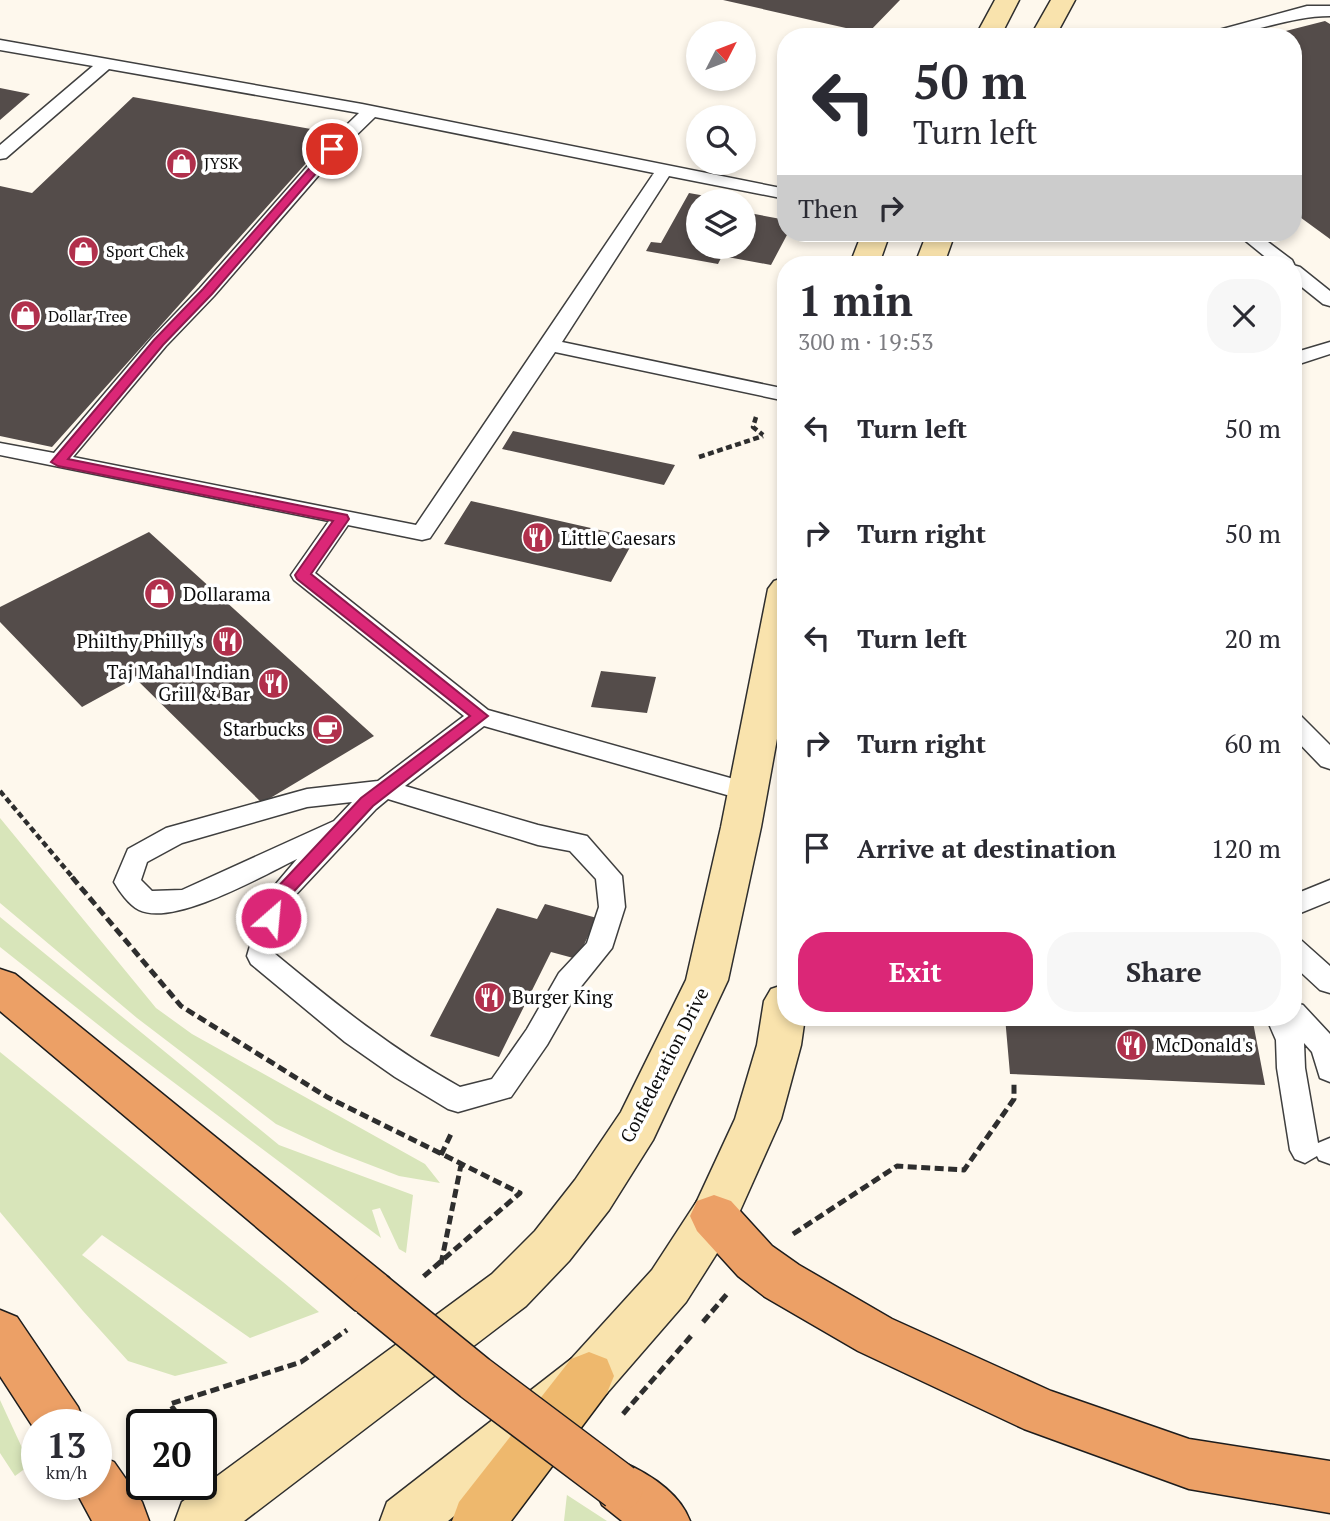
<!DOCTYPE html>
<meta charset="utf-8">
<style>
:root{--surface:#fff;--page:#f7f7f7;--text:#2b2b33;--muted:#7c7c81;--accent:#db2777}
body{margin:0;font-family:"PT Serif",serif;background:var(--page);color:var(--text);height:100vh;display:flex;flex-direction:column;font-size:26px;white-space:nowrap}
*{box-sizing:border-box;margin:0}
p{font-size:23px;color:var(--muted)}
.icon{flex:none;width:38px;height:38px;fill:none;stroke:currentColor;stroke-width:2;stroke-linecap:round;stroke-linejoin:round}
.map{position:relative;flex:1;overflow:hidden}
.sheet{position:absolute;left:777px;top:256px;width:525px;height:770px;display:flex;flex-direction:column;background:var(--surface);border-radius:28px;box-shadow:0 4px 10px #0003}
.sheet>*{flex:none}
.guide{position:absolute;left:777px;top:28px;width:525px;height:214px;border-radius:28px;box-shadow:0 4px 10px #0003;background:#fff;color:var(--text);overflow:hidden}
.needle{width:46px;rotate:48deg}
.tools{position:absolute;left:686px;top:21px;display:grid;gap:14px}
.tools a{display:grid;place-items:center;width:70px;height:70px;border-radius:50%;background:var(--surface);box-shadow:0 4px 10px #0003;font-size:35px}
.speed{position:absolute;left:21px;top:1409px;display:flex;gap:14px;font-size:35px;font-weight:700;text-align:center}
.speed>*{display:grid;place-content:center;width:91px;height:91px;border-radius:50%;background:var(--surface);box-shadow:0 4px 10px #0003;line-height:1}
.speed small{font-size:18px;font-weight:400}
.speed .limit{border:4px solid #111;border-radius:10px;background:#fff;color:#111}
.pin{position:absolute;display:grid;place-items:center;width:60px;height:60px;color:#fff;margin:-30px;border:4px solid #fff;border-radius:50%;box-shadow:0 2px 7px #0007}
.me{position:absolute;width:77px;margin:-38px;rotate:27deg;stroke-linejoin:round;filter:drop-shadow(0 0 5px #0008)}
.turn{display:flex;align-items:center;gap:24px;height:147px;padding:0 21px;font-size:32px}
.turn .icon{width:91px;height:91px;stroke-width:2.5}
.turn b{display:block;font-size:49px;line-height:60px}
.then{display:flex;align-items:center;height:66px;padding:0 21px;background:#0003;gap:14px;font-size:26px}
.round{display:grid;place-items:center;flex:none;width:74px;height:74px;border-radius:28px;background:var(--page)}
.overview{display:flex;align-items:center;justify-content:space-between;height:119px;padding:0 21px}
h1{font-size:42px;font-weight:700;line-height:52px}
.cta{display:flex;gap:14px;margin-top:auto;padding:14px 21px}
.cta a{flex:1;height:80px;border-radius:28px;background:var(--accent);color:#fff;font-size:28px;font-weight:700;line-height:80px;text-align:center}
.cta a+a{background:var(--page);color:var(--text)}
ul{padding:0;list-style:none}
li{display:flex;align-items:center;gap:21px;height:105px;padding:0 21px}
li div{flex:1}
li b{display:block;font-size:26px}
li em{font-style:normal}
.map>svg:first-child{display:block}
</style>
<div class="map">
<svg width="1330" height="1521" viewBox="0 0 1330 1521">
<rect width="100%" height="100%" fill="#fef8ed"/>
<path fill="#d8e5ba" d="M 0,818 L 156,1008 L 192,1034 L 425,1164 L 440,1183 L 399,1176 L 334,1151 L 276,1124 L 137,1018 L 0,903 Z
M 0,917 L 279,1145 L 413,1195 L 406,1253 L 399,1249 L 380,1208 L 372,1210 L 381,1238 L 120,1042 L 0,947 Z
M 0,1052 L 283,1282 L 319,1312 L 250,1338 L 102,1235 L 82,1255 L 228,1363 L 175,1376 L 128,1361 L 83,1311 L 0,1212 Z
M 0,1400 L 30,1465 L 15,1476 L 0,1453 Z
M 567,1494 L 567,1495 L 607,1521 L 564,1521 Z"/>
<path fill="#544c4a" d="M 723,0 L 900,0 L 868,33 Z
M 1325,21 L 1330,24 L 1330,239 L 1293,212 L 1293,37 L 1266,36 Z
M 0,88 L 30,94 L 0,120 Z
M 133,97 L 333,133 L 52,447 L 0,436 L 0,186 L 32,193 Z
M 689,193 L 728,200 L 698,201 L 698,247 L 744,247 L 744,212 L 786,220 L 786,233 L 788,233 L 771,265 L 722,256 L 718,264 L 646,251 L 651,242 L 661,243 Z
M 513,431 L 675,465 L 664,485 L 502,449 Z
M 471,501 L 635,538 L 611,582 L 444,544 Z
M 149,532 L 374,736 L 262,803 L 135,678 L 82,707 L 0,622 L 0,607 Z
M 601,671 L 656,677 L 647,713 L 591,707 Z
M 545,904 L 597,918 L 577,959 L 551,952 L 499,1057 L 430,1036 L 497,908 L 537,919 Z
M 1005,1017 L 1252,1017 L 1265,1085 L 1010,1074 Z"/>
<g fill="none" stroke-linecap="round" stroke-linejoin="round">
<defs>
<path id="service" d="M 1307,6 L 1330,6 L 1330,16 C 1286,16 1247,37 1202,37 L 1204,34 Z
M 0,40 L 362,104 L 786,189 L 786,199 L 669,176 L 562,342 L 786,389 L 786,401 L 555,352 L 430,538 L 422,540 L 348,525 L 315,573 L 488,710 L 748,783 L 757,785 L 760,792 L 757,799 L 748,801 L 484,726 L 405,786 L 538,825 L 587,836 L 622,876 L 625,907 L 612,948 L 579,989 L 547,1045 L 511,1097 L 458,1112 L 448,1109 L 395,1077 L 345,1042 L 251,964 L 247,956 L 264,898 L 297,859 C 264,875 174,927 139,910 C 129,905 119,891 114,882 L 128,849 L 166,828 L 307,789 L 378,781 L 464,716 L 294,580 L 291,575 L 329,521 L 0,455 L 0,443 L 54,453 L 152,338 L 200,288 L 326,145 L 359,113 L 109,69 L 6,158 L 0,159 L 0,145 L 93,66 L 0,50 ZM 375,117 L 654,173 L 416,525 L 73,457 L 166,346 L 214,296 L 338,153 ZM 388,799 L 538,845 L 570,851 L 596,879 L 599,907 L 587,943 L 559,973 L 527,1029 L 492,1079 L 460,1087 C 393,1050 333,1002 274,953 L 289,902 L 376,809 ZM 352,802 L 334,821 L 182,890 L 152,891 L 141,880 L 147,862 L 182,843 L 307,807 Z
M 1236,233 L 1256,233 L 1292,260 L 1294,264 L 1293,265 L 1300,267 L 1330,291 L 1330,306 L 1323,304 L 1293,280 L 1293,264 L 1274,264 Z
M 1330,342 L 1330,354 L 1293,366 L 1293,353 Z
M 1293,713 L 1301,716 L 1330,745 L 1330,769 L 1321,766 L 1293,737 Z
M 1330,880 L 1330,901 L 1293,916 L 1293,895 Z
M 1293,938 L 1302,941 L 1330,966 L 1330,993 L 1320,990 L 1293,965 Z
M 1293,1002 L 1303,1005 L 1330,1034 L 1330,1082 L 1320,1078 L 1312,1052 L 1304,1043 L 1305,1068 L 1318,1143 L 1330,1138 L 1330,1164 L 1319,1160 L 1317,1156 L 1305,1163 L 1295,1159 L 1290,1150 L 1277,1068 L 1276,1040 L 1266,1017 L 1293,1017 Z"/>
<path id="secondary" d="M 995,0 L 1019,0 L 1000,37 L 975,37 Z
M 1051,0 L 1075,0 L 1055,37 L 1030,37 Z
M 862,233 L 890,233 L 879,264 L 850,264 Z
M 927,233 L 955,233 L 944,264 L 915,264 Z
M 786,577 L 786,689 L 761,827 L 728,980 L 653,1140 L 609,1210 L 569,1261 L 526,1306 L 244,1521 L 175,1521 L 182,1502 L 492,1274 L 535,1231 L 575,1180 L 621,1112 L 686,980 L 721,827 L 768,589 L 774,581 Z
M 786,984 L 786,1017 L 805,1017 L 801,1045 L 781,1119 L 731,1231 L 686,1302 L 607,1393 L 448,1521 L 380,1521 L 387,1502 L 571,1359 L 652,1270 L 697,1201 L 735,1119 L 757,1045 L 764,1001 L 771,989 Z"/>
<path id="primary" d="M 589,1352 L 607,1359 L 614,1376 L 607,1393 L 511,1521 L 452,1521 L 459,1502 L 571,1359 Z"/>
<path id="trunk" d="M 0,969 L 15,974 L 389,1278 L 396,1294 L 389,1310 L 372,1316 L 355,1310 L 0,1011 Z
M 714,1195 L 731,1201 L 772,1246 L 799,1265 L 892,1319 L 1051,1391 L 1189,1439 L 1330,1461 L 1330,1513 L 1189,1489 L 1024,1429 L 858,1351 L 765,1297 L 738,1276 L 697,1231 L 690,1216 L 697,1201 Z
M 0,1310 L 17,1317 L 78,1407 L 85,1424 L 37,1424 L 37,1433 L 0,1376 Z
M 96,1454 L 114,1462 L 142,1502 L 149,1521 L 92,1521 L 72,1484 L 96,1484 Z
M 620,1461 C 648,1473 679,1492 690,1521 L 622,1521 L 602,1505 L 594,1487 L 602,1469 Z"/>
</defs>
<use href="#service" stroke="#3f3f3f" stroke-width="3"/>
<use href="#secondary" stroke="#2e2e2e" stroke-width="3"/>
<use href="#primary" stroke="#1d1d1d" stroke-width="3"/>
<use href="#trunk" stroke="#1d1d1d" stroke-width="3"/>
<path stroke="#2e2e2e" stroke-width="4.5" stroke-dasharray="6 3.5" stroke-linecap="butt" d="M 756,417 L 753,427 L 763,435
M 699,457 L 763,436
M 0,791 L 74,879"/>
<path stroke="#2e2e2e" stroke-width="5" stroke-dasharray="9 4.5" stroke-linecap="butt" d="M 72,877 L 181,1006 L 327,1097 L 520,1193 L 423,1277
M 441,1155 L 451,1134
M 793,1234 L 897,1166 L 964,1170 L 1014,1099 L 1014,1081
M 441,1264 L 461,1165
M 703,1322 L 727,1294
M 623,1414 L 691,1336
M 185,1424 L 170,1404 L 301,1362 L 347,1330
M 201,1448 L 208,1457"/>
<use href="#service" fill="#fff" fill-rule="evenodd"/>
<use href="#secondary" fill="#f9e3ad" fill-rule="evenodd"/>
<use href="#primary" fill="#eeb86d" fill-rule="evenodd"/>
<use href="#trunk" fill="#eca066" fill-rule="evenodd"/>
<defs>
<path id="trunk-bridge" d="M 372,1294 L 475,1378 L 620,1487"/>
</defs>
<use href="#trunk-bridge" stroke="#1d1d1d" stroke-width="49" stroke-linecap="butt"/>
<use href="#trunk-bridge" stroke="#eca066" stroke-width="46"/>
</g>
<path fill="#db2777" stroke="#8e194d" stroke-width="2" d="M 328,147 L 337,149 L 212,294 L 163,345 L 68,459 L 347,515 L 349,519 L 311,574 L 488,716 L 373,806 L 285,901 L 277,922 L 265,922 L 263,918 L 271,894 L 361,798 L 470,716 L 297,579 L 295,575 L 333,521 L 58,466 L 51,462 L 154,340 L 203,289 Z"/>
<defs>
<symbol id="shop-disc" viewBox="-11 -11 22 22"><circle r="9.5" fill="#b1304c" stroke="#fff"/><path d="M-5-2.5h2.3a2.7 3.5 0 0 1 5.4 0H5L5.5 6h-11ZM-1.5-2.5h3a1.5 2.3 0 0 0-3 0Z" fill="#fff"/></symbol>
<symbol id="restaurant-disc" viewBox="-11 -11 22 22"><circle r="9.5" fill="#b1304c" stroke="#fff"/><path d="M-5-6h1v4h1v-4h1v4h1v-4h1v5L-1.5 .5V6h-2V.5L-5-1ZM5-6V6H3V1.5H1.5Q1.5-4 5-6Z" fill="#fff"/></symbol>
<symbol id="cafe-disc" viewBox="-11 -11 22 22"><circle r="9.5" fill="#b1304c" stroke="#fff"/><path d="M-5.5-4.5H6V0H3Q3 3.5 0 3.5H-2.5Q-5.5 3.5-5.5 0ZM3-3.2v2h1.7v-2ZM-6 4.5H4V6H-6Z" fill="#fff"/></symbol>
</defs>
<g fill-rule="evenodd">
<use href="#shop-disc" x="164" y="146" width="35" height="35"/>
<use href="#shop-disc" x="66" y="234" width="35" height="35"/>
<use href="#shop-disc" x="8" y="298" width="35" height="35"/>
<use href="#restaurant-disc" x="520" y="520" width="35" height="35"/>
<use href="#shop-disc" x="142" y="576" width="35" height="35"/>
<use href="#restaurant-disc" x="210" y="624" width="35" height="35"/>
<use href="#restaurant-disc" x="256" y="666" width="35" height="35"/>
<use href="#cafe-disc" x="310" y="712" width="35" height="35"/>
<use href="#restaurant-disc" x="472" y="980" width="35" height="35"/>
<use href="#restaurant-disc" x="1114" y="1028" width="35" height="35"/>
</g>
<g text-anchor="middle" stroke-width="7" stroke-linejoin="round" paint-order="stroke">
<g font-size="16" fill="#0c0c0c" stroke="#fff" text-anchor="start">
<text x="204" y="169">JYSK</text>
<text x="106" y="257">Sport Chek</text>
<text x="48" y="322">Dollar Tree</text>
</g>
<g font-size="19" fill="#0c0c0c" stroke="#fff" text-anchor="start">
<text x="561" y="545">Little Caesars</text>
<text x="183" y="601">Dollarama</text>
<text x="204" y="648" text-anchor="end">Philthy Philly's</text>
<text x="250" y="679" text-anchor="end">Taj Mahal Indian<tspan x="250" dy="22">Grill &amp; Bar</tspan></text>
<text x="305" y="736" text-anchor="end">Starbucks</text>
<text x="512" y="1004">Burger King</text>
<text x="1155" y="1052">McDonald's</text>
</g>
<g font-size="19" fill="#0c0c0c" stroke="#fff">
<text transform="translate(664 1065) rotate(-63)" y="7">Confederation Drive</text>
</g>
</g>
</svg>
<div class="tools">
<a><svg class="needle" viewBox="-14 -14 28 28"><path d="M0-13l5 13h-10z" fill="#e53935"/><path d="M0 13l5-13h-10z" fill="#7c7c81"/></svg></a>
<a><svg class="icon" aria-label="search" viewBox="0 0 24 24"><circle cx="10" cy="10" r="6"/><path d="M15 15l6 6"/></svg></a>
<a><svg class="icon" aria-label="layers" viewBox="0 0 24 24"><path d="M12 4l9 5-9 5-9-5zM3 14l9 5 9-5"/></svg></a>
</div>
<div class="speed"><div>13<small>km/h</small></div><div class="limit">20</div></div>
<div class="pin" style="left:332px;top:149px;background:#d93025"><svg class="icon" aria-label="arrive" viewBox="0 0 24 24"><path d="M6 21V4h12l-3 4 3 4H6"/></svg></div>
<svg class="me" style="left:271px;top:918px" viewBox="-20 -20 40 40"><circle r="17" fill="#db2777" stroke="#fff" stroke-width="3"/><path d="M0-11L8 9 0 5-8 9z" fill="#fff"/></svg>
<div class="guide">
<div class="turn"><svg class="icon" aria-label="left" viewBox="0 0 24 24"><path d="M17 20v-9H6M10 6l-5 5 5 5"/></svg><div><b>50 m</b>Turn left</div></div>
<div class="then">Then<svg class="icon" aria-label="right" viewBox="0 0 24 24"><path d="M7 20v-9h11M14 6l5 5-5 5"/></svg></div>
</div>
<section class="sheet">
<div class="overview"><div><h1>1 min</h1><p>300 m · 19:53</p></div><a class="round"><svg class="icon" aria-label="close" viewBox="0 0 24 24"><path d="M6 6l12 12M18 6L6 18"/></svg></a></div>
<ul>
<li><svg class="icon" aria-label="left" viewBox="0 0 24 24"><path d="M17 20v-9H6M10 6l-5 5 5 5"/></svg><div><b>Turn left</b></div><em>50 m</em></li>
<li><svg class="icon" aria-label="right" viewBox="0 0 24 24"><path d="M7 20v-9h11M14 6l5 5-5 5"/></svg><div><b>Turn right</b></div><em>50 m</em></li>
<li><svg class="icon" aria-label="left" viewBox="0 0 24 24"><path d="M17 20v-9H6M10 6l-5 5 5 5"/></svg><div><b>Turn left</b></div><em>20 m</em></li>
<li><svg class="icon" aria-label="right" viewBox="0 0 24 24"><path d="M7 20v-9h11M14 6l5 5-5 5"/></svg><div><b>Turn right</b></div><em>60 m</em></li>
<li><svg class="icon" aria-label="arrive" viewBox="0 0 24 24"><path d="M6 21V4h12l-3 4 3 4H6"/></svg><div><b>Arrive at destination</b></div><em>120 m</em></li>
</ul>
<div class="cta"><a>Exit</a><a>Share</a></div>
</section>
</div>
